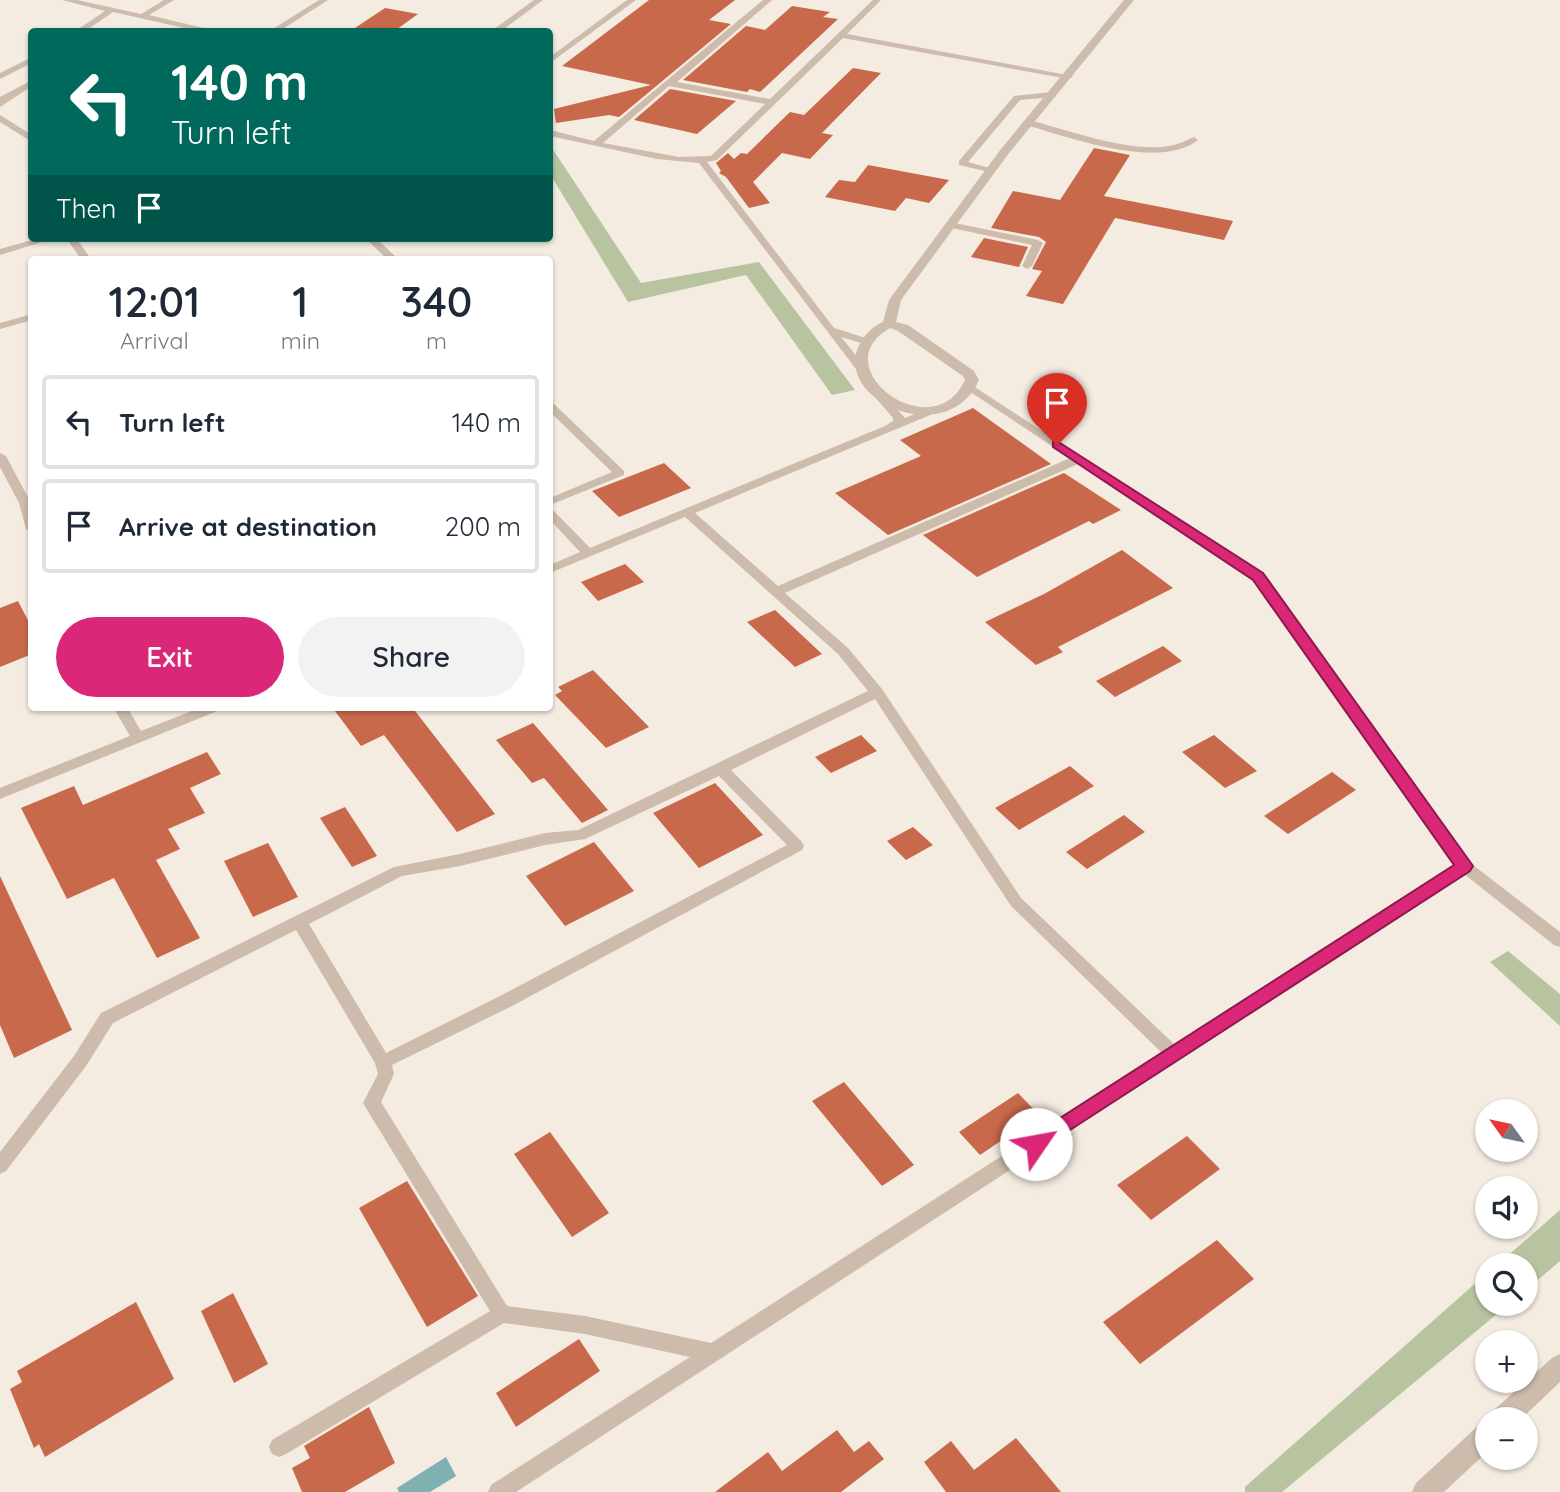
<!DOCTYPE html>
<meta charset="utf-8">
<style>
:root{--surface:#fff;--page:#f2f2f3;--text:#1f2937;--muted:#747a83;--line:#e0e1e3;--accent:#db2777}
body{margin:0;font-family:Quicksand,sans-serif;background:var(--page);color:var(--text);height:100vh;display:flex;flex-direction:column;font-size:26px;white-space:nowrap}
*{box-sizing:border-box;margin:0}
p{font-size:23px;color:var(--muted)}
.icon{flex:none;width:38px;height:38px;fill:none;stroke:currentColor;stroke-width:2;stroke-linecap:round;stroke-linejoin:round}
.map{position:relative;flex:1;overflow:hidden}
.panel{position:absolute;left:28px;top:256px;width:525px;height:455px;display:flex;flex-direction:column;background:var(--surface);border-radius:7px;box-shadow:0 2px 5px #0004}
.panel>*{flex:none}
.banner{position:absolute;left:28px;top:28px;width:525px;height:214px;border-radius:7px;box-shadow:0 2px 5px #0004;background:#00695c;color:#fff;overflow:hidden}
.needle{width:46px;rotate:303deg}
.tools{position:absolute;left:1475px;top:1099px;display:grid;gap:14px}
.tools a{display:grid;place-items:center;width:63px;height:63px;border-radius:50%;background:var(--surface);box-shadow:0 2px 5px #0004;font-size:35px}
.pin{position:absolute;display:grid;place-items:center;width:60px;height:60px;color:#fff;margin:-72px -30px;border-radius:50% 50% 50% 0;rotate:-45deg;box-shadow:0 0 7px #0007}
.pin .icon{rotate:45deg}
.me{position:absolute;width:77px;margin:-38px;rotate:57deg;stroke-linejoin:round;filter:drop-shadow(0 0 5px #0008)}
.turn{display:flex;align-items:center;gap:24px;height:147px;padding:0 28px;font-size:32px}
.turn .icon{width:91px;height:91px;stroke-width:2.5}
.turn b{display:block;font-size:49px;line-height:60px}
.then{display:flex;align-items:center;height:66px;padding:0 28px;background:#0003;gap:14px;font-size:26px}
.eta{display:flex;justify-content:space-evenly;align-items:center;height:119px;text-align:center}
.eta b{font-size:42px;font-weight:600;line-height:49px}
.button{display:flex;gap:14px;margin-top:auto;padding:14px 28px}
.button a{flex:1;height:80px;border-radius:42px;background:var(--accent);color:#fff;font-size:28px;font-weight:600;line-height:80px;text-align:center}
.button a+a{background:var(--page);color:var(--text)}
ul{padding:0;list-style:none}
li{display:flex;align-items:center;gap:21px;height:94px;margin:0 14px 10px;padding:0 14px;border:4px solid var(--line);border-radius:7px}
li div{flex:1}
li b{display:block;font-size:26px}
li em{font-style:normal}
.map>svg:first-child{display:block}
</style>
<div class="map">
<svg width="1560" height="1492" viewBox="0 0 1560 1492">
<rect width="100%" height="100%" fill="#f4ebe1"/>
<path fill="#b8c4a0" d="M 550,145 L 641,283 L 759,262 L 855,390 L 832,395 L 746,275 L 628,302 L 550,174 Z
M 1508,951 L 1560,994 L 1560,1026 L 1490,962 Z
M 1560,1210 L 1560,1261 L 1526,1290 L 1526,1265 L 1497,1265 Z
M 1487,1273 L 1488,1304 L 1509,1304 L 1282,1492 L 1245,1492 L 1245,1487 Z"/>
<path fill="#7fb0b2" d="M 446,1457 L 456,1476 L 430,1492 L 399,1492 L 397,1488 Z"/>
<path fill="#c8694b" d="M 649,0 L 735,0 L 709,20 L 731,24 L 619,117 L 609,115 L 556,123 L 554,109 L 651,85 L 562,66 Z
M 792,6 L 830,12 L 823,17 L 838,19 L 760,92 L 750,89 L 747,92 L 683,80 L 746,26 L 765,30 Z
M 385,8 L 418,14 L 393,32 L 349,32 Z
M 853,68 L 881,73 L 822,133 L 833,135 L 810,159 L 782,153 L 753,182 L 770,203 L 749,208 L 726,177 L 719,173 L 721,171 L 716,163 L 728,153 L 734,159 L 741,153 L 747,154 L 790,112 L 804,115 Z
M 670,89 L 736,101 L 697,134 L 634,120 Z
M 1094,148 L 1130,155 L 1104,196 L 1233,221 L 1224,240 L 1115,218 L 1063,304 L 1026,296 L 1042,271 L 1032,269 L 1046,242 L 1039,237 L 991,228 L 1013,191 L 1060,200 Z
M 868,165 L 949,180 L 929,203 L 906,198 L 895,211 L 825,197 L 839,180 L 855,182 Z
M 984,238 L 1028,247 L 1019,267 L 971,257 Z
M 973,408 L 1051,464 L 888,535 L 835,493 L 921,456 L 900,440 Z
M 664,463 L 691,488 L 619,517 L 592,491 Z
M 1064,473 L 1121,510 L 1093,524 L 1089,521 L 977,577 L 923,535 Z
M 1122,550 L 1173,588 L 1058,647 L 1063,652 L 1036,665 L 985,622 L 1044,594 Z
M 625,564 L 644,582 L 598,601 L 581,582 Z
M 18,601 L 32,628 L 32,654 L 0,667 L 0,608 Z
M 775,610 L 822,654 L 795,667 L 747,622 Z
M 1163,646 L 1182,661 L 1115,697 L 1096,681 Z
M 593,670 L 649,727 L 606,748 L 555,695 L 562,691 L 558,687 Z
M 332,707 L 412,707 L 495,814 L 457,832 L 384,735 L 361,746 Z
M 533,723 L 608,810 L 582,823 L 544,778 L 532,783 L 496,740 Z
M 861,735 L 877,751 L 831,773 L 815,757 Z
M 1214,735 L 1257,771 L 1225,788 L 1182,752 Z
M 207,752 L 221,774 L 190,788 L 205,813 L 168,829 L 180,849 L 156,860 L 200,938 L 157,958 L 114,878 L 67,899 L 21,808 L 74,786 L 83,805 Z
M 1070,766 L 1094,786 L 1019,830 L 995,808 Z
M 1332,772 L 1356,790 L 1288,834 L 1264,816 Z
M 715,783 L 763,835 L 699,868 L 653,813 Z
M 345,807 L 377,856 L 352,867 L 320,818 Z
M 1124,815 L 1145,832 L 1087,869 L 1066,852 Z
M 913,827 L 933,845 L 906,860 L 887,841 Z
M 594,842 L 634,891 L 565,926 L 526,876 Z
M 268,843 L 298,897 L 253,917 L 224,861 Z
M 0,876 L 72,1030 L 14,1058 L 0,1025 Z
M 844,1082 L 914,1165 L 882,1186 L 812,1101 Z
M 1018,1093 L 1039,1115 L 980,1155 L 959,1132 Z
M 550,1132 L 609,1213 L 572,1237 L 514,1154 Z
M 1187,1136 L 1220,1169 L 1151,1220 L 1117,1185 Z
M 407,1181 L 478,1296 L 427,1327 L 359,1208 Z
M 1217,1240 L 1254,1279 L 1140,1364 L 1103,1322 Z
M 233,1293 L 268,1364 L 234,1383 L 201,1311 Z
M 136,1302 L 174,1379 L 45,1457 L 39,1444 L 34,1448 L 10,1389 L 22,1382 L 17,1371 Z
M 579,1339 L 600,1371 L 516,1427 L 496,1393 Z
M 369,1407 L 395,1463 L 345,1492 L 302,1492 L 292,1468 L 310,1458 L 304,1446 Z
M 837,1430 L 854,1452 L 869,1441 L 884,1459 L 841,1492 L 715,1492 L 768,1452 L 782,1471 Z
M 1016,1438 L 1061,1492 L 946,1492 L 924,1462 L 951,1441 L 974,1470 Z"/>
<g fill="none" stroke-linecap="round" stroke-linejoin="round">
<path fill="#cdbbac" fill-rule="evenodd" d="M 62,0 L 77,0 L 141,14 L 164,0 L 174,0 L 149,15 L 220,32 L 202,32 L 113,12 L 84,32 L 74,32 L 105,11 Z
M 319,0 L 328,0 L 278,32 L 268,32 Z
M 534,0 L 543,0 L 500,32 L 490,32 Z
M 627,0 L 636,0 L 550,63 L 550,57 Z
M 763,0 L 772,0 L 677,82 L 770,99 L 873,0 L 881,0 L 847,34 L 1073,76 L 1069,79 L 843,38 L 717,160 L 707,162 L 834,328 L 872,340 L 872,344 L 868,345 L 841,337 L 864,365 L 864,369 L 856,369 L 699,163 L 657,159 L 550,136 L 550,130 L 594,141 ZM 669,86 L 765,104 L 711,156 L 679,157 L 603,143 Z
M 32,57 L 32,63 L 0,79 L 0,73 Z
M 32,80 L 32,86 L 0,107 L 0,97 Z
M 1052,92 L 1056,95 L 1055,97 L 1020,100 L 968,162 L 993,169 L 993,173 L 959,165 L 959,161 L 1014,96 Z
M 0,115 L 32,135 L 32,142 L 0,122 Z
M 1029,120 C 1068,130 1135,155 1174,145 C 1181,143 1187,140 1194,137 L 1198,140 C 1159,171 1069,137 1026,125 L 1025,123 Z
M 950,222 L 1038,240 L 1043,243 L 1032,266 L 1027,269 L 1022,266 L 1032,245 L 947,227 L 947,223 Z
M 39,238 L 55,238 L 0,255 L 0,249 Z
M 66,238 L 76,238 L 91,259 L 81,259 Z
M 365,238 L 376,238 L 398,259 L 387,259 Z
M 32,314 L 32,320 L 0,329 L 0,323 Z
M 970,384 L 1262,574 L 1469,862 L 1560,932 L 1560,947 L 1554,945 L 1464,874 L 516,1492 L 488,1492 L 491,1485 L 690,1357 L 585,1334 L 504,1323 L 286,1454 L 279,1457 L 272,1454 L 269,1447 L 272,1440 L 490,1311 L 366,1108 L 363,1103 L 378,1074 L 375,1063 L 296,930 L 113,1023 L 86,1066 L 6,1171 L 0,1174 L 0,1152 L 74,1056 L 101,1013 L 394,867 L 460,854 L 545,833 L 578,830 L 868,691 L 838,654 L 685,517 L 550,573 L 550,565 L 580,552 L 550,520 L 550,510 L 554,511 L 590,548 L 885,426 L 893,421 L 893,418 L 875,397 L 875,393 L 883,393 L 905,418 L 927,409 L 935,409 L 935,413 L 695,513 L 778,586 L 1070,458 L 966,389 L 965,387 ZM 1078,464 L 1254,580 L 1455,864 L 1175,1045 L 1021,898 L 882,689 L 848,648 L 785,593 ZM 875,699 L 1011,906 L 1162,1053 L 711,1343 L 585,1316 L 507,1306 L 381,1102 L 394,1074 L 392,1065 L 512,1006 L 802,850 L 804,846 L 802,842 L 731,770 ZM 719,776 L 787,845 L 500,996 L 386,1053 L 309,924 L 402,876 L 460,866 L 545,845 L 585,839 Z
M 550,403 L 554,404 L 624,471 L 624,475 L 550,505 L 550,498 L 612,472 L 550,412 Z
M 0,453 L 6,456 L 31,503 L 32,533 L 26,529 L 19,503 L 0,467 Z
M 113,707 L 127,707 L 141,731 L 202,707 L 222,707 L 220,710 L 0,799 L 0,788 L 130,736 Z"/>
<path fill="#cdbbac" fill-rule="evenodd" d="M 1124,0 L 1134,0 L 1009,153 L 901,300 L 896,322 L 908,325 L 974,371 L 979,380 C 946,454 823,395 863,339 C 868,331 874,326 883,322 L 889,300 L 1001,149 ZM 890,328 L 898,331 L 963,376 L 965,380 C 933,450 821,367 890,328 Z
M 1560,1354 L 1560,1382 L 1521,1419 L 1491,1419 L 1494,1410 L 1552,1358 Z
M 1488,1422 L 1488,1451 L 1444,1492 L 1412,1492 L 1416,1483 L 1479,1425 Z"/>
</g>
<path fill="#db2777" stroke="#8e194d" stroke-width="2" d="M 1057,441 L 1263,573 L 1473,866 L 1470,871 L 1036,1152 L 1029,1150 L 1026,1144 L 1029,1138 L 1454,865 L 1253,580 L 1053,447 L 1053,442 Z"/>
</svg>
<div class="tools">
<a><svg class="needle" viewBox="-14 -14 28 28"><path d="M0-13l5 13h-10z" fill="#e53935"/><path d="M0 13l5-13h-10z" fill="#747a83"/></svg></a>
<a><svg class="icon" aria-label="sound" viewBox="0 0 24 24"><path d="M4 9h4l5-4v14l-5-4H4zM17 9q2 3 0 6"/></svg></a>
<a><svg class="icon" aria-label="search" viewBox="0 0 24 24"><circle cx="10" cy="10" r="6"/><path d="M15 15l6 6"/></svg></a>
<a>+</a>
<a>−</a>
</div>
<div class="pin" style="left:1057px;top:445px;background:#d93025"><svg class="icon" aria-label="arrive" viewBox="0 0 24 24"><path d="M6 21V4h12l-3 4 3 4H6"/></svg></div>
<svg class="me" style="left:1036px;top:1144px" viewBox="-20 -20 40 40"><circle r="19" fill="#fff"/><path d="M0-13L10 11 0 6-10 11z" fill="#db2777"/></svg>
<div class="banner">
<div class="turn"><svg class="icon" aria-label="left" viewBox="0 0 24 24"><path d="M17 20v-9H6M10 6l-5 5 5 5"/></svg><div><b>140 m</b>Turn left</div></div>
<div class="then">Then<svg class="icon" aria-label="arrive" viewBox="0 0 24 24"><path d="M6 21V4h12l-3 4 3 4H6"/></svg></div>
</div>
<section class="panel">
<div class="eta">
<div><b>12:01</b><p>Arrival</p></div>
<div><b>1</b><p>min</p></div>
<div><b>340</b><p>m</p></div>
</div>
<ul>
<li><svg class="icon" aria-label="left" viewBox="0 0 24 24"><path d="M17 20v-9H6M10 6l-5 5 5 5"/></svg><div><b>Turn left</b></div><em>140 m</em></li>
<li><svg class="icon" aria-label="arrive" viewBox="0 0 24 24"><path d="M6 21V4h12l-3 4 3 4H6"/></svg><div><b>Arrive at destination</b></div><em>200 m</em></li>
</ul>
<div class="button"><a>Exit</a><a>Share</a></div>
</section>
</div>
